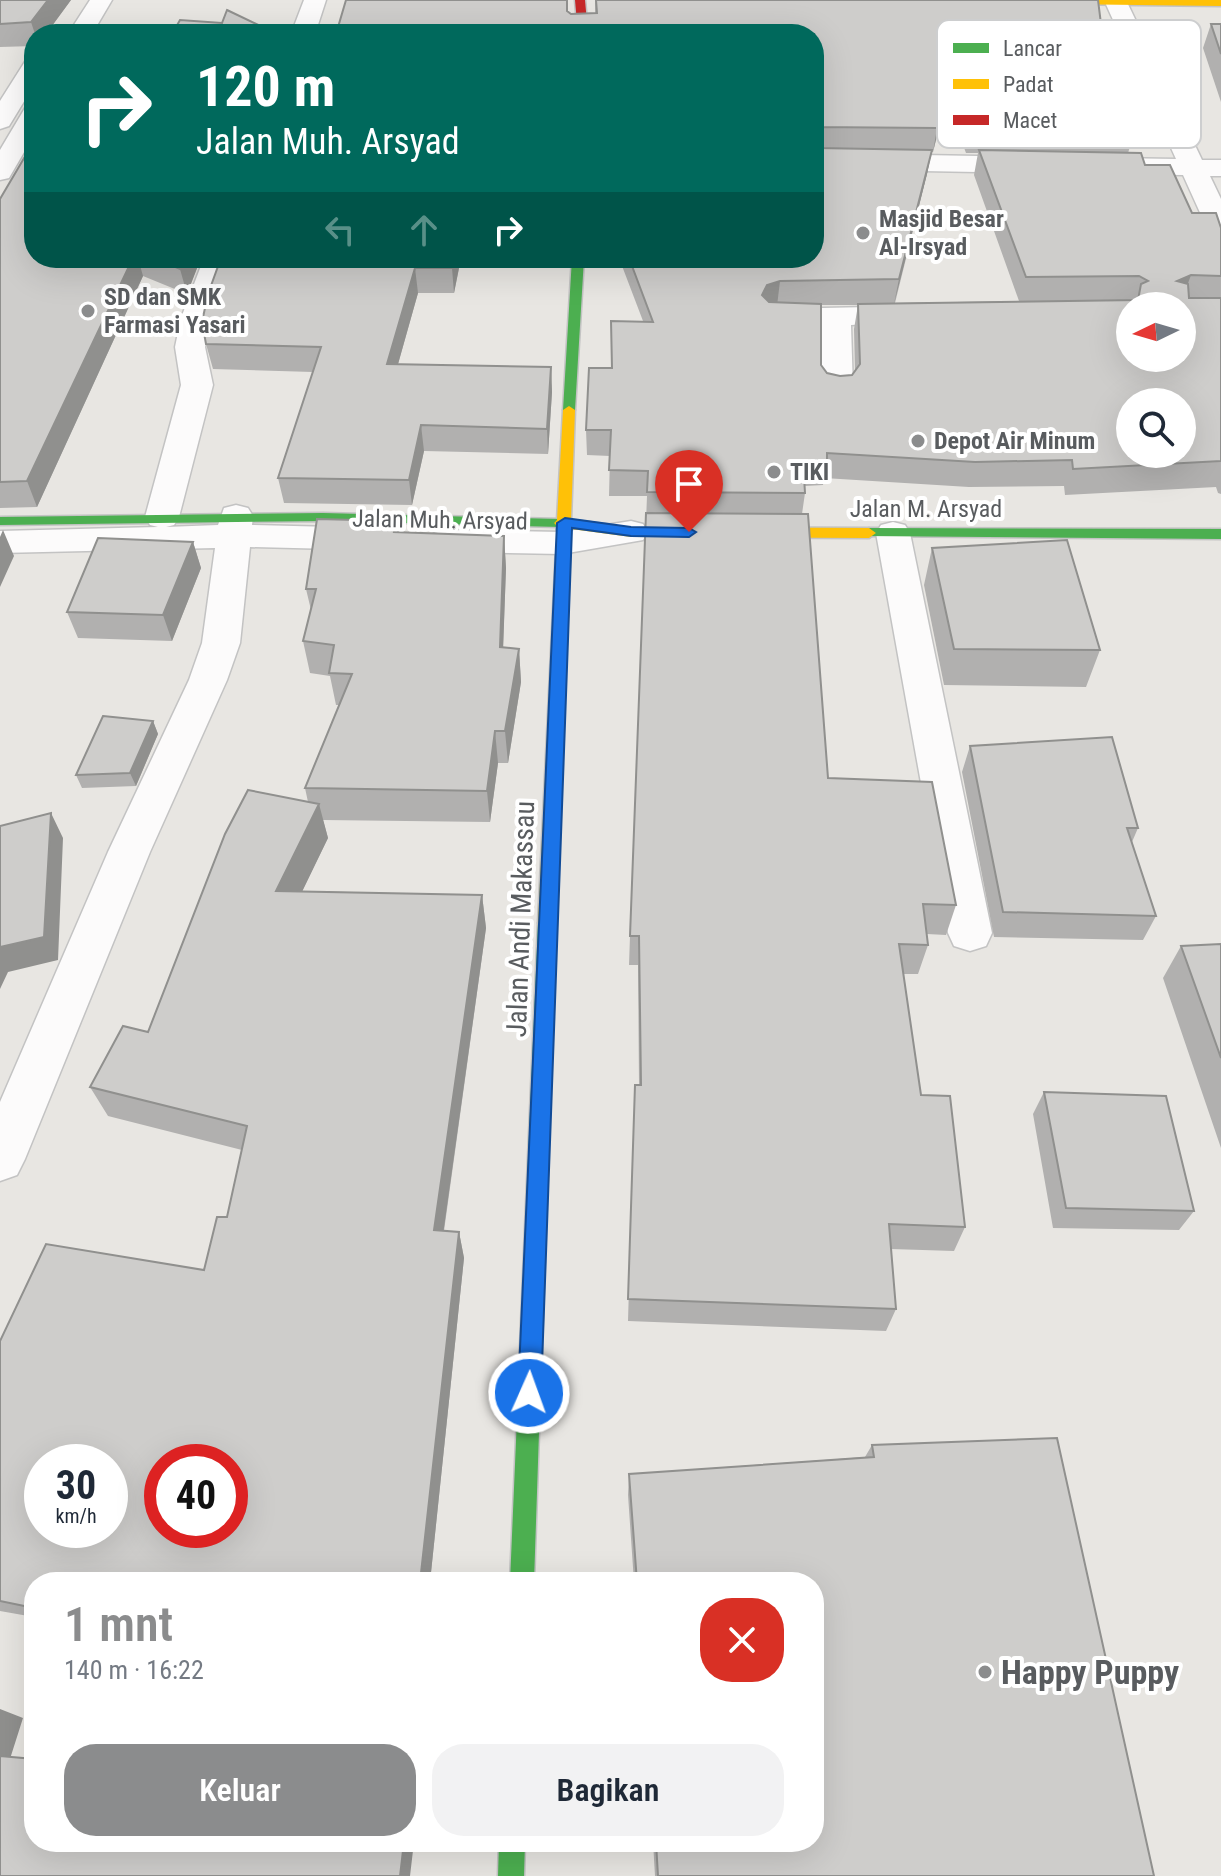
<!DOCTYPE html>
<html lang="id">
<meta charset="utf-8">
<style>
:root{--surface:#fff;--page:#f2f2f3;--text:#1f2937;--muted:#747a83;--accent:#8b8c8d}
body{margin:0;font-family:"Roboto Condensed",sans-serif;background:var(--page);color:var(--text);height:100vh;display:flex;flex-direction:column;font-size:30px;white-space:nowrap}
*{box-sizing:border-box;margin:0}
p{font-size:26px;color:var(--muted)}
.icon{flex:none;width:44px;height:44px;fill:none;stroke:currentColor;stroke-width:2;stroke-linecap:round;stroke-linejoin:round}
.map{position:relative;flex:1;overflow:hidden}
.details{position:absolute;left:24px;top:1572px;width:800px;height:280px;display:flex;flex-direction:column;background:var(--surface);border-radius:32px;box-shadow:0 8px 32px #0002}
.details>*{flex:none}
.guide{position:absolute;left:24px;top:24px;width:800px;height:244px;border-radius:32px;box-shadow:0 8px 32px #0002;background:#00695c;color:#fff;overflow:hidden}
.needle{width:52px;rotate:265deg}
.fabs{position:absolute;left:1116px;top:292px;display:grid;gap:16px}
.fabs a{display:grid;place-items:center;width:80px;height:80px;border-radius:50%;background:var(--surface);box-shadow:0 8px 32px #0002;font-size:40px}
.speed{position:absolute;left:24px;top:1444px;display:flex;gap:16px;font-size:40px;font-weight:700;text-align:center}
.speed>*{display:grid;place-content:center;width:104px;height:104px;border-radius:50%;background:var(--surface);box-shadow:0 8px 32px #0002;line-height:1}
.speed small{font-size:20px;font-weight:400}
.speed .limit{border:12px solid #d22;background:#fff;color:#111}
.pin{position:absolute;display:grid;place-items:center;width:68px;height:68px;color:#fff;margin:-82px -34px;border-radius:50% 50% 50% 0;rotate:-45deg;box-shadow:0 0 8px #0007}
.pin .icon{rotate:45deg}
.me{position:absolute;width:88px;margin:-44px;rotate:2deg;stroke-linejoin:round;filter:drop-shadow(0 0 6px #0008)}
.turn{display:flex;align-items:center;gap:28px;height:168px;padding:0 40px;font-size:36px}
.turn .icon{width:104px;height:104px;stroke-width:2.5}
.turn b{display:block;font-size:56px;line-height:68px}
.lanes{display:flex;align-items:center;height:76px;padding:0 40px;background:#0003;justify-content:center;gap:40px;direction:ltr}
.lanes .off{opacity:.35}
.round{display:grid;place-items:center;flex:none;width:84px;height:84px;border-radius:32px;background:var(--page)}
.headline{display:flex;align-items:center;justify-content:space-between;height:136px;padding:0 40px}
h1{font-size:48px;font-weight:600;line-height:60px;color:var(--accent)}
.action{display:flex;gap:16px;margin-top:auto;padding:16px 40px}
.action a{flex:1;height:92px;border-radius:32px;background:var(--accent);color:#fff;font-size:32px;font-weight:600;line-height:92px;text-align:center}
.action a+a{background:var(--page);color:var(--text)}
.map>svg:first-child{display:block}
</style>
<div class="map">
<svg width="1221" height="1876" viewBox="0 0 1221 1876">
<rect width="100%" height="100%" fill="#e8e6e2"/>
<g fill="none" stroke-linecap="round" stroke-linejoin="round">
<defs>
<path id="street" d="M 90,0 L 112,0 L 92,34 L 68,34 Z
M 304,0 L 326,0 L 315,34 L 291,34 Z
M 1104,0 L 1126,0 L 1202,160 L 1221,160 L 1221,176 L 1210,176 L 1221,199 L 1221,236 L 1211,234 L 1207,228 L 1183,175 L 1112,174 L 1103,172 L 1099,166 L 1103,160 L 1112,158 L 1176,159 Z
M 34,58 L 34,85 L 9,126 L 0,129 L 0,101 L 26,60 Z
M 34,106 L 34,135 L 9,178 L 0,180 L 0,150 L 25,108 Z
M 814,153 L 1036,157 L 1045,159 L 1049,165 L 1045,171 L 1036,173 L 814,169 Z
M 204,258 L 232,258 L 211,318 L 205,347 L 213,385 L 179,517 L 174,525 L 166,527 L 218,525 L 224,508 L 236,505 L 248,508 L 253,516 L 252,525 L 373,528 L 385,531 L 390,539 L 385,547 L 373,550 L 250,547 L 240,643 L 227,680 L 150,852 L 25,1159 L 17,1175 L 0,1181 L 0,1102 L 108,852 L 189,680 L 202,643 L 215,548 L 0,553 L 0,531 L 158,527 L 150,525 L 145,517 L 181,385 L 175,347 L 181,318 Z
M 916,306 L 926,309 L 931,315 L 926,321 L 851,325 L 853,390 L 848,397 L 837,399 L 826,397 L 821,390 L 821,326 L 767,324 L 762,318 L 767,312 L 777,309 Z
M 631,521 L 643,524 L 648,532 L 643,540 L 562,554 L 446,552 L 434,549 L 429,541 L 434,533 L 446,530 L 562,532 Z
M 893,522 L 905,525 L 910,533 L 992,933 L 986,946 L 970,951 L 954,946 L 948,933 L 876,533 L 881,525 Z"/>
<path id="fast" d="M 572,258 L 584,258 L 575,410 L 569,414 L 563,410 Z
M 323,513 L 561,519 L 568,523 L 561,527 L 323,521 L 0,525 L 0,517 Z
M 869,528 L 1221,529 L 1221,539 L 864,536 L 862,533 Z
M 547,916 L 553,918 L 556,923 L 534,1582 L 510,1582 L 538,923 L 541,918 Z
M 499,1842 L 525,1842 L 524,1876 L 498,1876 Z"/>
<path id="slow" d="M 959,0 L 1221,0 L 1221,6 L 964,3 Z
M 569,406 L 575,410 L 571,520 L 631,527 L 869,528 L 876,533 L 869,538 L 631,537 L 571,529 L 556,923 L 553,928 L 541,928 L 538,923 L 557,526 L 554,523 L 557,520 L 563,410 Z"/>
<path id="jam" d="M 575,0 L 585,0 L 588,34 L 578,34 Z"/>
</defs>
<use href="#street" stroke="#c3c3c3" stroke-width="3"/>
<use href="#fast" stroke="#c3c3c3" stroke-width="3"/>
<use href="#slow" stroke="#c3c3c3" stroke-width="3"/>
<use href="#jam" stroke="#c3c3c3" stroke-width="3"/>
<use href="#street" fill="#fcfbfb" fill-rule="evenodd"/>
<use href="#fast" fill="#4caf50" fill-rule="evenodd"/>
<use href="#slow" fill="#ffc107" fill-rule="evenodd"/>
<use href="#jam" fill="#c62828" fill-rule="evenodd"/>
</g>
<path fill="#b1b0af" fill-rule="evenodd" d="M 0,0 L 71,0 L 46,34 L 34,34 L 34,46 L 0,47 Z
M 595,0 L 1098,0 L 1103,40 L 1120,100 L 1135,131 L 1128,153 L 1145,165 L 1192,213 L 1221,228 L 1221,494 L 1218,493 L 1216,487 L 1065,495 L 1064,486 L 969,487 L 824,478 L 823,485 L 805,486 L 805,493 L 802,514 L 828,778 L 956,905 L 946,935 L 927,934 L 928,945 L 918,974 L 903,974 L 921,1095 L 965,1227 L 954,1251 L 891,1249 L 896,1309 L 886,1331 L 628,1321 L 635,1085 L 639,1085 L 638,965 L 629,965 L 630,936 L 647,496 L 609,496 L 610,456 L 587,455 L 586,430 L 611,368 L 643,321 L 619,258 L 814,258 L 814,34 L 336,34 L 567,11 L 571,14 L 595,13 ZM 946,99 L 966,153 L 978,153 L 974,175 L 1019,301 L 895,303 L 927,174 L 931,152 L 933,152 ZM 821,305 L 858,305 L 854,329 L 855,371 L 852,375 L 840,376 L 827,373 L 821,365 Z
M 1211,24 L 1221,24 L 1221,102 L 1203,48 Z
M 0,199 L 34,258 L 185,258 L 199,263 L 187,294 L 143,276 L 37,507 L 0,508 Z
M 221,258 L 461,258 L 454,293 L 418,293 L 398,364 L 551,367 L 552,392 L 548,454 L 424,451 L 412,505 L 284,503 L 278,478 L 313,372 L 213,369 L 206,344 Z
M 397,521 L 398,532 L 504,536 L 506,568 L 503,647 L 519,649 L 521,682 L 508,763 L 498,763 L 490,822 L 323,820 L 328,838 L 302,891 L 482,895 L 486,928 L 444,1231 L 459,1232 L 464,1258 L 430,1582 L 34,1582 L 34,1617 L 0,1611 L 0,1341 L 204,1270 L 227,1217 L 242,1150 L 108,1116 L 90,1087 L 148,1032 L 308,802 L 305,788 L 339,705 L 336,705 L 330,676 L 310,673 L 303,641 L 311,610 L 306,589 Z
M 193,542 L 201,568 L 172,641 L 78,638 L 67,612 Z
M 932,548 L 1100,650 L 1086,687 L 944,685 L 924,585 Z
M 153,721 L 158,734 L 136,786 L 82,788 L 76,775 Z
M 970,746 L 1138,828 L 1132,842 L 1156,916 L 1143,940 L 994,937 L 962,772 Z
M 1221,944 L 1221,1148 L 1163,978 L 1181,946 Z
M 1044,1092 L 1194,1211 L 1179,1230 L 1053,1228 L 1033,1114 Z
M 872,1445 L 1154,1876 L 655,1876 L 653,1842 L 814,1842 L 814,1582 L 634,1582 L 628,1495 L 629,1474 L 865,1457 Z"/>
<path fill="#90908e" d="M 48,0 L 71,0 L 46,34 L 35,34 L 31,22 Z
M 950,75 L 946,99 L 933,152 L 937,128 Z
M 932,150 L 927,174 L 894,304 L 899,279 Z
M 133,258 L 138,258 L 143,276 L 37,507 L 27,481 Z
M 185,258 L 198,258 L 199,263 L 187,294 L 180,269 Z
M 454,258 L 461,258 L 454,293 L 452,268 Z
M 415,268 L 418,293 L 391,389 L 387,364 Z
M 1191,275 L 1182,300 L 1177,281 Z
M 780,281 L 777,306 L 765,310 L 762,295 L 767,285 Z
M 551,367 L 552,392 L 548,454 L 547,429 Z
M 421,425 L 424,451 L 412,505 L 409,480 Z
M 3,530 L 14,556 L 0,587 L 0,537 Z
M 504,536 L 506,568 L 502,679 L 500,647 Z
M 193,542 L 201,568 L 172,641 L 163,615 Z
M 519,649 L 521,682 L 508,763 L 505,731 Z
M 153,721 L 158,734 L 136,786 L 130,773 Z
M 495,731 L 498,763 L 490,822 L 487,791 Z
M 319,804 L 328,838 L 287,923 L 276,891 Z
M 51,813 L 63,838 L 58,960 L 8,972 L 0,989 L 0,947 Z
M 482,895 L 486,928 L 440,1256 L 434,1230 Z
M 459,1232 L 464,1258 L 430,1582 L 420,1582 Z
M 0,1709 L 23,1718 L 9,1762 L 0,1759 Z
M 404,1842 L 414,1842 L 410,1876 L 400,1876 Z"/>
<path fill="#cecdcb" stroke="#90908e" stroke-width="2" fill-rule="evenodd" d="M 0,0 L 48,0 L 31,22 L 0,24 Z
M 346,0 L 567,0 L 567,11 L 571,14 L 597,13 L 596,0 L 1098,0 L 1103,40 L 1120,100 L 1125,100 L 1135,131 L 970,128 L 950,75 L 937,128 L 815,127 L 814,139 L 814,34 L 336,34 Z
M 227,10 L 277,34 L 172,34 L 180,20 L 222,23 Z
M 1211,24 L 1221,24 L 1221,54 Z
M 814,145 L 817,148 L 932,150 L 899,279 L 780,281 L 767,285 L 762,295 L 769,302 L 821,304 L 821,365 L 827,373 L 840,376 L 852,375 L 860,364 L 858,304 L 1138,300 L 1141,284 L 1148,281 L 1139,276 L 1026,277 L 979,150 L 1141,153 L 1145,165 L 1170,165 L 1192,213 L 1216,213 L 1221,228 L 1221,276 L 1191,275 L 1177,281 L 1188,284 L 1189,298 L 1221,298 L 1221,461 L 1073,469 L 1072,460 L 975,462 L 827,453 L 827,460 L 803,460 L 805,493 L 647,492 L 648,471 L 609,470 L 611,430 L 586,430 L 589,368 L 612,368 L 611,321 L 653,322 L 629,258 L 814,258 ZM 1130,306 L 1182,306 L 1182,358 L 1130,358 ZM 1130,402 L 1182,402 L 1182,454 L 1130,454 Z
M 30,148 L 34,148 L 34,258 L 133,258 L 27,481 L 0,482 L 0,199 Z
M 154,258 L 185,258 L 180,269 Z
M 221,258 L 454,258 L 452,268 L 415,268 L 387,364 L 551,367 L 547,429 L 421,425 L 409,480 L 278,478 L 321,347 L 206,344 L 202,322 L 208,294 Z
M 646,513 L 808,514 L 828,778 L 932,782 L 956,905 L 923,904 L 928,945 L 899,944 L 921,1095 L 950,1096 L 965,1227 L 889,1224 L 896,1309 L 628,1299 L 635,1085 L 641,1085 L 639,936 L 630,936 Z
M 317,519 L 397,521 L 394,532 L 504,536 L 500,647 L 519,649 L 505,731 L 495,731 L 487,791 L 305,788 L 352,674 L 329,673 L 334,645 L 303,641 L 316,589 L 306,589 Z
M 98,538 L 193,542 L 163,615 L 67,612 Z
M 1067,540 L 1100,650 L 954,649 L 932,548 Z
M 103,716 L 153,721 L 130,773 L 76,775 Z
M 1112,737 L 1138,828 L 1127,828 L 1156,916 L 1003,912 L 970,746 Z
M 248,790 L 319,804 L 276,891 L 482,895 L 434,1230 L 459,1232 L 420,1582 L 34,1582 L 34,1608 L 0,1601 L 0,1341 L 46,1244 L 204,1270 L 217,1217 L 227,1217 L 247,1126 L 90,1087 L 123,1026 L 148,1032 L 225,834 ZM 42,1462 L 110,1462 L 110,1530 L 42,1530 ZM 162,1462 L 230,1462 L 230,1530 L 162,1530 Z
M 51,813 L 44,937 L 0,947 L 0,826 Z
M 1221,944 L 1221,1058 L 1181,946 Z
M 1044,1092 L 1166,1096 L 1194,1211 L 1066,1208 Z
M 1057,1438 L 1154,1876 L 658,1876 L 656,1842 L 814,1842 L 814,1582 L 637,1582 L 629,1474 L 874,1457 L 872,1445 Z
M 0,1756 L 34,1759 L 34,1842 L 404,1842 L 400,1876 L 0,1876 Z"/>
<path fill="#1a73e8" stroke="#114b97" stroke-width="2" d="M 565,518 L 631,527 L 689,528 L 696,532 L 689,537 L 631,536 L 572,528 L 541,1393 L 537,1401 L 529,1404 L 521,1401 L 518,1393 L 557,523 Z"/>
<g fill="#8b8c8d" stroke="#fff" stroke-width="3">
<circle cx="863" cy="233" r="8"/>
<circle cx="88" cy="311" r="8"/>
<circle cx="918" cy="441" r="8"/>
<circle cx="774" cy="472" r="8"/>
<circle cx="985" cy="1672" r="8"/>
</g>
<g text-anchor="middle" stroke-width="8" stroke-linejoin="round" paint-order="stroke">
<g font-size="24" font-weight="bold" fill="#595c5f" stroke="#fff" text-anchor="start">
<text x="879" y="227">Masjid Besar<tspan x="879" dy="28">Al-Irsyad</tspan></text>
<text x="104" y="305">SD dan SMK<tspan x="104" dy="28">Farmasi Yasari</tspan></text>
<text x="934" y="449">Depot Air Minum</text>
<text x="790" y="480">TIKI</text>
</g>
<g font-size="24" fill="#595c5f" stroke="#fff">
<text x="926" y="517">Jalan M. Arsyad</text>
<text transform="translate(440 520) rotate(1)" y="8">Jalan Muh. Arsyad</text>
</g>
<g font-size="28" fill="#595c5f" stroke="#fff">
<text transform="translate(520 919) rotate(-88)" y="10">Jalan Andi Makassau</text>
</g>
<g font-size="34" font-weight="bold" fill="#595c5f" stroke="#fff" text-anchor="start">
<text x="1001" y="1684">Happy Puppy</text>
</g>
</g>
<rect x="937" y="20" width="264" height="128" rx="12" fill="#fff" stroke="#cdcecf" stroke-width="2"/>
<rect x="953" y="43" width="36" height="10" fill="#4caf50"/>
<rect x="953" y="79" width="36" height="10" fill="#ffc107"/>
<rect x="953" y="115" width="36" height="10" fill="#c62828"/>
<g font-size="22" fill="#595c5f">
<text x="1003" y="56">Lancar</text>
<text x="1003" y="92">Padat</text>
<text x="1003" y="128">Macet</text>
</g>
</svg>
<div class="fabs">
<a><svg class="needle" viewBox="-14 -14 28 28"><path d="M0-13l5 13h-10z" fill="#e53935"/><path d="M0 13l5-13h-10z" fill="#747a83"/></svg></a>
<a><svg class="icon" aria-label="search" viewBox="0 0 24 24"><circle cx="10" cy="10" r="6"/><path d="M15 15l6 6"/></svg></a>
</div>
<div class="speed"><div>30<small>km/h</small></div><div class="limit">40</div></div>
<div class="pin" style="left:689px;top:532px;background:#d93025"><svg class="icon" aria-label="arrive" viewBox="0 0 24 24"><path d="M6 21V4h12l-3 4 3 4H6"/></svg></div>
<svg class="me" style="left:529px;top:1393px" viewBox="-20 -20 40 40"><circle r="17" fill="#1a73e8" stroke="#fff" stroke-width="3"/><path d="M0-11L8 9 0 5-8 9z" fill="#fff"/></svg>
<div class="guide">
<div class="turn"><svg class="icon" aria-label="right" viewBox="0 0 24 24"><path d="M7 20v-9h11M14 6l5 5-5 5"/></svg><div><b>120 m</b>Jalan Muh. Arsyad</div></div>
<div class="lanes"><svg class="icon off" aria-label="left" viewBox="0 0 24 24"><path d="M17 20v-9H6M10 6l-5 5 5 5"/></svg><svg class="icon off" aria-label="ahead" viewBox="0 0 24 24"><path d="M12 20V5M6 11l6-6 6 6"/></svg><svg class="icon" aria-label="right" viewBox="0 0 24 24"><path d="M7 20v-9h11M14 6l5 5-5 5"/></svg></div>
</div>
<section class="details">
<div class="headline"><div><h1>1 mnt</h1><p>140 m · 16:22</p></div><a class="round" style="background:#d93025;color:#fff"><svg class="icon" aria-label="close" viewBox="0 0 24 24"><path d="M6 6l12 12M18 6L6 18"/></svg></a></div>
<div class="action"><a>Keluar</a><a>Bagikan</a></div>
</section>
</div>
